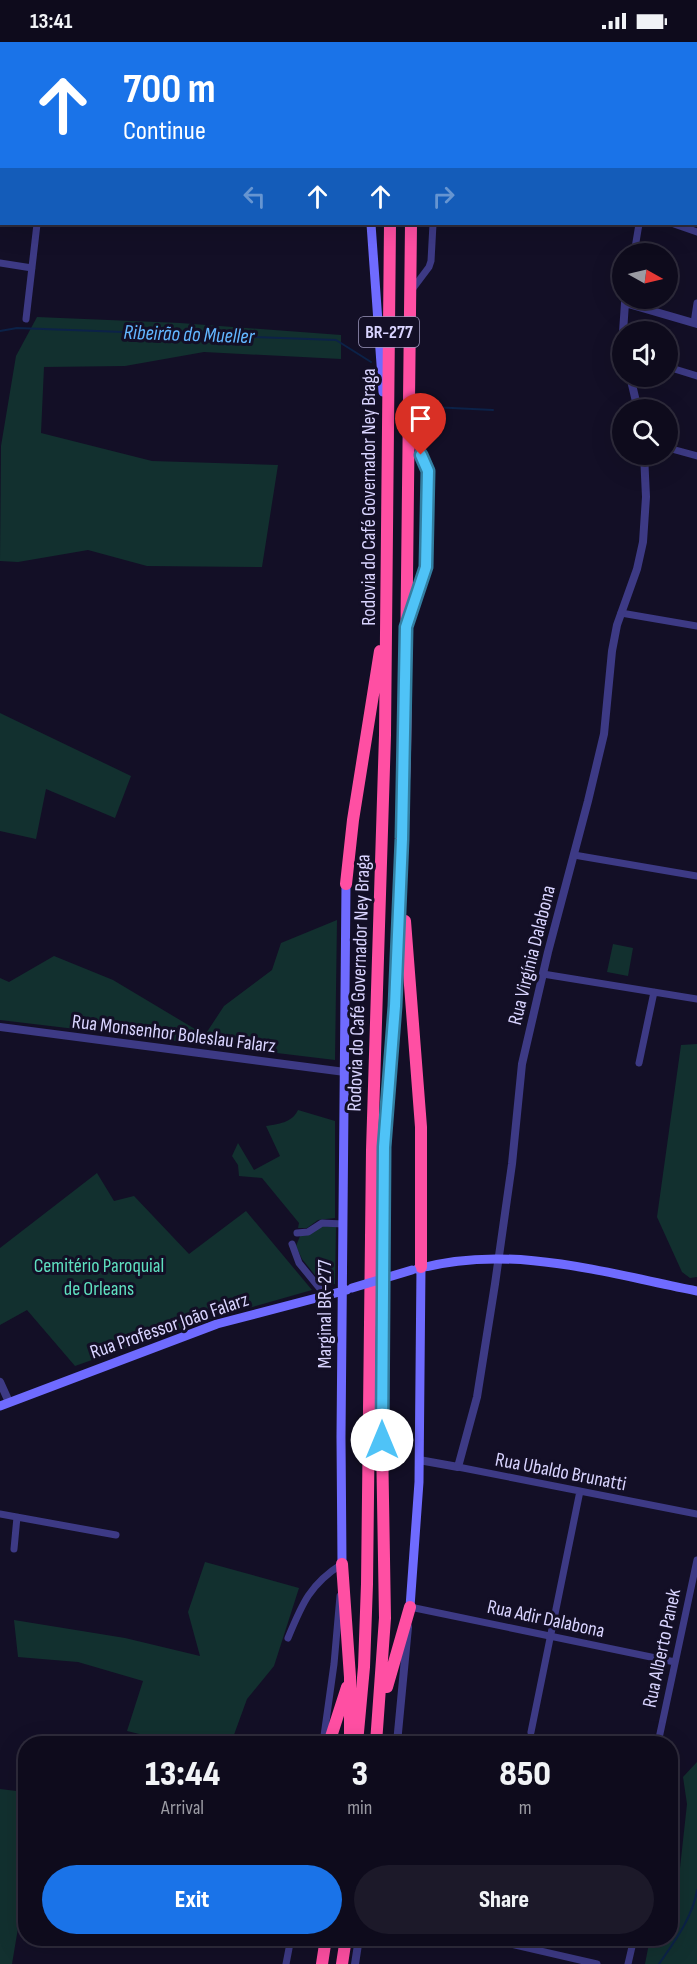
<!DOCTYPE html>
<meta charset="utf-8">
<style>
:root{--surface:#0e0b1c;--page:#1c1929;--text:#f1f3f6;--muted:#9b9ba3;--line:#2e2b3b;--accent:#1a73e8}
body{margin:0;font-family:"Sofia Sans Condensed",sans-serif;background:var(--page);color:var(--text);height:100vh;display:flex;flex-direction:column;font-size:22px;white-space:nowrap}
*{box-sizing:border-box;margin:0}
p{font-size:20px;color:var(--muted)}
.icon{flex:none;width:33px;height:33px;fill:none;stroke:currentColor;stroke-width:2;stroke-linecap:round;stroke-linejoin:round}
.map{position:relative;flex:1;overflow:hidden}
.drawer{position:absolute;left:18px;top:1694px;width:660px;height:210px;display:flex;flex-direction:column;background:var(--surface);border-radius:24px;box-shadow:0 6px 24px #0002,0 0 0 2px var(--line)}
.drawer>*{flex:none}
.guide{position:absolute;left:0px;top:0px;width:698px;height:183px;box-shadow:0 6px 24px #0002,0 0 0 2px var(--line);background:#1a73e8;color:#fff;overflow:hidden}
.needle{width:39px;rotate:98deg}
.fabs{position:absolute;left:612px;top:201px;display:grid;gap:12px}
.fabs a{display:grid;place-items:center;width:66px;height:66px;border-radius:50%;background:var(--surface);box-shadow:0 6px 24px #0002,0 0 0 2px var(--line);font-size:30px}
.pin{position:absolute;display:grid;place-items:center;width:51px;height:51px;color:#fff;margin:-62px -26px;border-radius:50% 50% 50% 0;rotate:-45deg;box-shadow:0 0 6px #0007}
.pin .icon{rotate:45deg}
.me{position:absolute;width:66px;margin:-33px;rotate:0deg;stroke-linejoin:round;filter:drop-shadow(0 0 4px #0008)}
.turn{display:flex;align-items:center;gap:21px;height:126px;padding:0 24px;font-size:27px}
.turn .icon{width:78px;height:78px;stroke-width:2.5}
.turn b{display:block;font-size:42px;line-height:51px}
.lanes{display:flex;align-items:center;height:57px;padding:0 24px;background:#0003;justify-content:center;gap:30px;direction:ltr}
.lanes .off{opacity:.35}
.eta{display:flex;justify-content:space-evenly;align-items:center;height:102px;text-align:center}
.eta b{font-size:36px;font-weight:800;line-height:42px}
.cta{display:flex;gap:12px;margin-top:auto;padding:12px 24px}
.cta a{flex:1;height:69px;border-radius:36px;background:var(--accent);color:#fff;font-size:24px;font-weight:800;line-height:69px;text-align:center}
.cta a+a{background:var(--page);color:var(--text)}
.status{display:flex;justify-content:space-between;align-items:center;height:42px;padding:0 30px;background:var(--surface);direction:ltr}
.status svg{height:16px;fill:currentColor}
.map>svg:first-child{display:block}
</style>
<div class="status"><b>13:41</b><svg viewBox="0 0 49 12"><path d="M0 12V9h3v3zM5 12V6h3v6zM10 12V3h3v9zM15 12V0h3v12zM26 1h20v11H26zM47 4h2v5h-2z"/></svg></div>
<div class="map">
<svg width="697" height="1922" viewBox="0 0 697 1922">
<rect width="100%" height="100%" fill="#130f26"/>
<path fill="#12302f" d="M 37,275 L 180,281 L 341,293 L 341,317 L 204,310 L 125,324 L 44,325 L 41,391 L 152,419 L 278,423 L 262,525 L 147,524 L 88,508 L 18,520 L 0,519 L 1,404 L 16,314 Z
M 0,671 L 131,734 L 115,776 L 46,747 L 36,797 L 0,789 Z
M 337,878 L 335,1018 L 0,978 L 0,936 L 9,940 L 54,914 L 113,938 L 205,993 L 224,964 L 272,928 L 281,901 Z
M 613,902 L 633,906 L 628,934 L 607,930 Z
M 697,1002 L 697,1235 L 690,1236 L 682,1230 L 657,1175 L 681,1003 Z
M 298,1068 L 335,1079 L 335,1176 L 318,1178 L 307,1186 L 298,1186 L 299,1181 L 262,1136 L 239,1134 L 238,1123 L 232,1114 L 238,1101 L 254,1128 L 280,1114 L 266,1084 C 278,1082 292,1081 298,1068 Z
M 97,1131 L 114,1159 L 134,1154 L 189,1212 L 246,1169 L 312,1248 L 196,1281 L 75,1324 L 27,1268 L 0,1283 L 0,1206 Z
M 324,1183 L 336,1184 L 335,1242 L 323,1243 L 302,1217 L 296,1204 L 300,1194 L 307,1193 Z
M 205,1520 L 299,1546 L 274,1624 L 247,1657 L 231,1701 L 176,1701 L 127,1689 L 143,1639 L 78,1620 L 18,1615 L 14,1578 L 125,1596 L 200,1614 L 188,1570 Z
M 697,1720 L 697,1922 L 645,1922 L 650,1896 L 670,1896 L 671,1849 L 679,1835 L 687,1762 L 683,1735 Z
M 0,1747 L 25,1750 L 25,1875 L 19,1880 L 12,1922 L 0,1922 Z"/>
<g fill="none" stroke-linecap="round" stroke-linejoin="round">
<path stroke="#0c2248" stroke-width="2" d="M 0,289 L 17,286 L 336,298 L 371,320
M 432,365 L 493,368
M 659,1922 C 674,1900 693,1875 697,1848"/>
<path stroke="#3d3a85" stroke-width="7" d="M 57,2 L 58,0
M 435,2 L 435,0
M 654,2 L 654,0
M 0,23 L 2,23
M 0,64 L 2,64
M 0,106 L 2,106
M 696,118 L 697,118
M 0,148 L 2,148
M 674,182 L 697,190
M 634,212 L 639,182
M 0,221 L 32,226
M 411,249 L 429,225 L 431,219 L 433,182
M 26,277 L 37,182
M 694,281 L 697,261
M 668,325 L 697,334
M 668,406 L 697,414
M 621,571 L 697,584
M 410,574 L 426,525 L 427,429 L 411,390
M 574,813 L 697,834
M 543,932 L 697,957
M 639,1021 L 654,950
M 297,1191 L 308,1190 L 322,1181 L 343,1182
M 292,1202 L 299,1221 L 326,1254
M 458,1425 L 697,1472
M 0,1472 L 116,1493
M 14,1507 L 17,1475
M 410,1565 L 675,1620
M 288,1596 C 302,1562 310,1542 342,1522
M 531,1690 L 580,1449
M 323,1701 L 334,1622 L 340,1554
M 658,1701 L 697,1518
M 484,1896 L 597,1922
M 286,1922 L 291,1896
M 628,1922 L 634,1896"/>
<path stroke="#3d3a85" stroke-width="8" d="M 623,290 L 625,261 L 697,282
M 630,334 L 638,368
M 0,985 L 345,1030
M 0,1340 L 9,1360
M 419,1418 L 458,1425 L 477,1355 L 495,1242 L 512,1122 L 522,1022 L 548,910 L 588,759 L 604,692 L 612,609 L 617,583 L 637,527 L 643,500 L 646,455 L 644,412
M 397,1701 L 408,1585
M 355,1922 L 359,1896"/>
<path stroke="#6f6bff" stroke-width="9" d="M 311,0 L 312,2
M 371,182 L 383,350
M 417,1227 C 510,1201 605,1231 697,1249
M 0,1364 L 217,1282 L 347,1248
M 342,1522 L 341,1395 L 346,842
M 410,1565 L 419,1440 L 421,1225"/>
<path stroke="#ff4fa3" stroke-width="12" d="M 322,0 L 324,2
M 392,2 L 392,0
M 414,2 L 414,0
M 346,842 L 353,778 L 380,609
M 405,879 L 421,1085 L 421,1225
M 342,1522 L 350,1635 L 350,1700
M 387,1645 L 410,1565
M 329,1701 L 347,1645
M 357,1701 L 364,1625 L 367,1542 L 372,1108 L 385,693 L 390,182
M 376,1701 L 385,1576 L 382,1398 L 384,1105 L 396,948 L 405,712 L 411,182
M 322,1922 L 326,1896
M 342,1922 L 346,1896"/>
<path stroke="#6f6bff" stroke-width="9" d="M 352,1246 L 412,1228"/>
</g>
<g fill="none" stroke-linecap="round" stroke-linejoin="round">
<defs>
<path id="route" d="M 382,1398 L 384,1105 L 395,964 L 402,797 L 406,585 L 426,525 L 428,429 L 421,413"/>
</defs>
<use href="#route" stroke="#337fa1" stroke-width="15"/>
<use href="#route" stroke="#4fc3f7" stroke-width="10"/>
</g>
<g text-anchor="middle" stroke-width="6" stroke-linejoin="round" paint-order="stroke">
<rect fill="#130f26" stroke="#9e99be" stroke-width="1.5" x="359" y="275" width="60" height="30" rx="4.5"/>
<g font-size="18" font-weight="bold" fill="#d9d4ff">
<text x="389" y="296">BR-277</text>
</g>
<g font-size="20" fill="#d9d4ff" stroke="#130f26">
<text transform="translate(368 455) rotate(-90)" y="7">Rodovia do Café Governador Ney Braga</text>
<text transform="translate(531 913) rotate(-76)" y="7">Rua Virgínia Dalabona</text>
<text transform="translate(358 941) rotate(-88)" y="7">Rodovia do Café Governador Ney Braga</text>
<text transform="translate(174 991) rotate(7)" y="7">Rua Monsenhor Boleslau Falarz</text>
<text transform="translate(324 1272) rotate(-90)" y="7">Marginal BR-277</text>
<text transform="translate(169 1283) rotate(-19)" y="7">Rua Professor João Falarz</text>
<text transform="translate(561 1429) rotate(11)" y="7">Rua Ubaldo Brunatti</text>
<text transform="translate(546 1576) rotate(12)" y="7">Rua Adir Dalabona</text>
<text transform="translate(661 1606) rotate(-78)" y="7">Rua Alberto Panek</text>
</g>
<g font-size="20" fill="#5fe0c0" stroke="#130f26">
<text x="99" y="1230">Cemitério Paroquial<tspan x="99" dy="23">de Orleans</tspan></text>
</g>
<g font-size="21" font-style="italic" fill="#62b6ff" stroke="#130f26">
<text transform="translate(189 292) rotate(2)" y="7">Ribeirão do Mueller</text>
</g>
</g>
</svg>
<div class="fabs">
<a><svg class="needle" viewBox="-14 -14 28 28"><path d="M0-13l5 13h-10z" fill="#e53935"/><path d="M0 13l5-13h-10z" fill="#9b9ba3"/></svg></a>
<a><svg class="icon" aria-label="sound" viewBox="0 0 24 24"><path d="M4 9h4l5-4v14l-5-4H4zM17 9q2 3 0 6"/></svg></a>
<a><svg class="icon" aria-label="search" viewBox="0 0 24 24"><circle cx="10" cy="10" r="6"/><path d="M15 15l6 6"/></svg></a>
</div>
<div class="pin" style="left:421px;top:413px;background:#d93025"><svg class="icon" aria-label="arrive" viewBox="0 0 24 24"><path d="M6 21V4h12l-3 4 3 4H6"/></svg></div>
<svg class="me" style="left:382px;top:1398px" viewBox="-20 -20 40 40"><circle r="19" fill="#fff"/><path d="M0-13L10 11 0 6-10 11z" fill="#4fc3f7"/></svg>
<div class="guide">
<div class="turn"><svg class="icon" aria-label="ahead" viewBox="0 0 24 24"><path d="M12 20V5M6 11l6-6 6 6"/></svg><div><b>700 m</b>Continue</div></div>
<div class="lanes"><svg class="icon off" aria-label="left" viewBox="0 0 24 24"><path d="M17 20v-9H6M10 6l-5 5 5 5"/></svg><svg class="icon" aria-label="ahead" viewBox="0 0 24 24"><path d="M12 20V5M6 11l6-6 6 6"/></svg><svg class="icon" aria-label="ahead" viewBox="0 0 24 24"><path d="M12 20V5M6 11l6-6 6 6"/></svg><svg class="icon off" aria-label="right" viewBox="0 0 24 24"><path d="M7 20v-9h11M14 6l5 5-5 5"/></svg></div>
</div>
<section class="drawer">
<div class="eta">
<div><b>13:44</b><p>Arrival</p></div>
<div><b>3</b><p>min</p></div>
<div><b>850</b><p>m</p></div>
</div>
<div class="cta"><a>Exit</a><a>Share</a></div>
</section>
</div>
